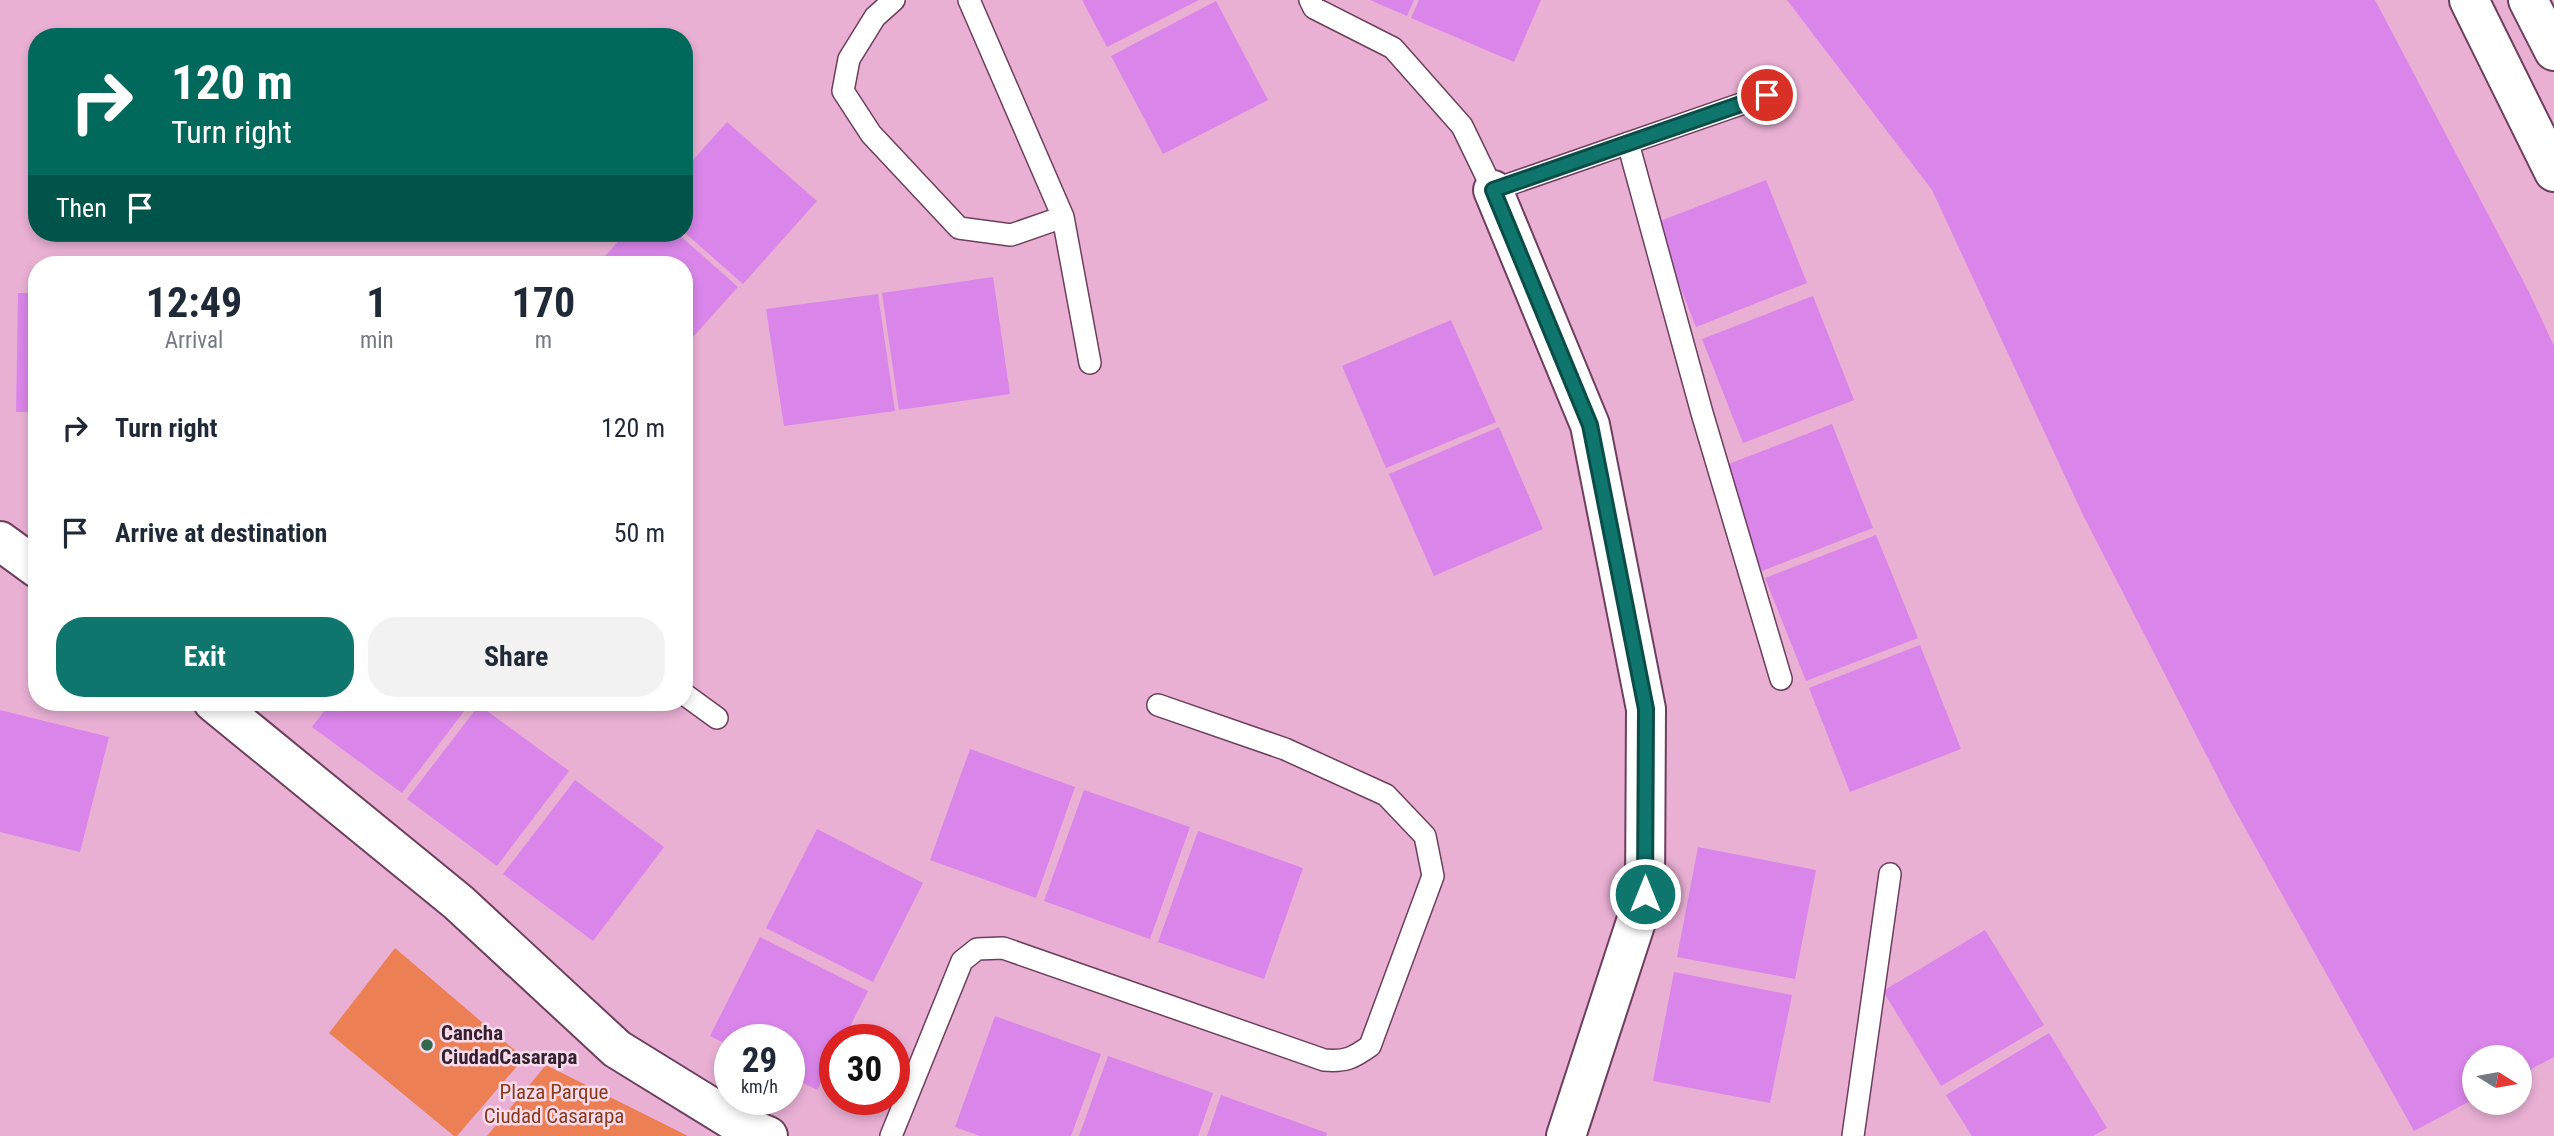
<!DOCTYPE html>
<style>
:root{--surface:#fff;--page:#f2f2f3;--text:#1f2937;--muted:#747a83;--accent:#0f766e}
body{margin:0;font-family:"Roboto Condensed",sans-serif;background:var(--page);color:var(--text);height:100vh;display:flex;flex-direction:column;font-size:26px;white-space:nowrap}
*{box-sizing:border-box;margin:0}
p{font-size:23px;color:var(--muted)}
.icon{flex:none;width:38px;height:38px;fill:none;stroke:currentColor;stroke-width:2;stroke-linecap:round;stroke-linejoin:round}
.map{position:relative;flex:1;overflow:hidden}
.sheet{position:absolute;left:28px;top:256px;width:665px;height:455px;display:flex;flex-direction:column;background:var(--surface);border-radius:28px;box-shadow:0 4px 10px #0003}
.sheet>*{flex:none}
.guide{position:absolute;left:28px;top:28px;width:665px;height:214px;border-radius:28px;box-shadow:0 4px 10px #0003;background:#00695c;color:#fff;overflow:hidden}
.needle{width:46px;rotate:101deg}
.tools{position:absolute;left:2462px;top:1045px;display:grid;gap:14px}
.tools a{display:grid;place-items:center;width:70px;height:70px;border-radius:50%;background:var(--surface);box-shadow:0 4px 10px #0003;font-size:35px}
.speed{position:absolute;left:714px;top:1024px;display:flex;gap:14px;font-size:35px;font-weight:700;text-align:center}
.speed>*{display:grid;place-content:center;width:91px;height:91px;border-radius:50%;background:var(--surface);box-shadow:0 4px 10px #0003;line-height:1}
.speed small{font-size:18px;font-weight:400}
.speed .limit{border:10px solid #d22;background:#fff;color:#111}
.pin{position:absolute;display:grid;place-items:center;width:60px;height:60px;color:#fff;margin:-30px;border:4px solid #fff;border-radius:50%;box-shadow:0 2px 7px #0007}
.me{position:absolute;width:77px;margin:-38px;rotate:0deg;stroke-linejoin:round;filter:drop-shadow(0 0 5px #0008)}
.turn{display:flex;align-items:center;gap:24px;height:147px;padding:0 28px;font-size:32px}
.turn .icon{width:91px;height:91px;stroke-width:2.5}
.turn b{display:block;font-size:49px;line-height:60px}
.then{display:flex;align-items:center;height:66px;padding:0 28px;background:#0003;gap:14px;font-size:26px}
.eta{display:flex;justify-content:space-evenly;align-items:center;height:119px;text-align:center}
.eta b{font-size:42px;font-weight:700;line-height:49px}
.cta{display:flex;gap:14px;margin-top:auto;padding:14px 28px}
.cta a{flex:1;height:80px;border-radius:28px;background:var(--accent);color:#fff;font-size:28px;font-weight:700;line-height:80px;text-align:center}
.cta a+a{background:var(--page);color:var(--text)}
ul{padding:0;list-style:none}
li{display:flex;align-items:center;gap:21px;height:105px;padding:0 28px}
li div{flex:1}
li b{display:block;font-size:26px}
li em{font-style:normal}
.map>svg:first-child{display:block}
</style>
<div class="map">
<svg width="2554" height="1136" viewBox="0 0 2554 1136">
<rect width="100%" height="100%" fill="#e9b0d4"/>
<path fill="#ed7f55" d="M 395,948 L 524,1058 L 457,1136 L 454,1136 L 329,1033 Z
M 546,1065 L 688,1136 L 487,1136 Z"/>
<path fill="#da85ea" d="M 1082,0 L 1199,0 L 1107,47 Z
M 1370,0 L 1414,0 L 1407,16 Z
M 1419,0 L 1541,0 L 1514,62 L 1411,18 Z
M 1787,0 L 2375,0 L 2529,292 L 2554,346 L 2554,1057 L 2520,1075 L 2520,1057 L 2474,1057 L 2474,1099 L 2414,1131 L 2230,801 L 2083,515 L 1932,190 Z
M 1216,1 L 1268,100 L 1163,154 L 1111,56 Z
M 727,122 L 817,201 L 743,284 L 684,232 L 684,170 Z
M 1766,180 L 1807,283 L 1696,327 L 1655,223 Z
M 626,233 L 677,233 L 738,287 L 684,347 L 684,264 L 598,264 Z
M 993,277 L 1010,394 L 899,410 L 882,293 Z
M 18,293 L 37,293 L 37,412 L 16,412 Z
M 878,294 L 895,411 L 784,426 L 766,309 Z
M 1813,296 L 1854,400 L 1743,443 L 1702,339 Z
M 1451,320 L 1496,422 L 1386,468 L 1342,366 Z
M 1832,424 L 1873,528 L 1762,571 L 1721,467 Z
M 1499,427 L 1543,529 L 1434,576 L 1389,474 Z
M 1876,535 L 1918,638 L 1806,681 L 1765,578 Z
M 1920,645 L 1961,749 L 1850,792 L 1809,688 Z
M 331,702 L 471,702 L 402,793 L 312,727 Z
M 479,705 L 569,771 L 497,866 L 407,799 Z
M 0,710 L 109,737 L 80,852 L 0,832 Z
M 970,749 L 1075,787 L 1036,898 L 930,860 Z
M 575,780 L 664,847 L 593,941 L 503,874 Z
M 1084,790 L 1190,827 L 1150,939 L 1044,901 Z
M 817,829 L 923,883 L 873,982 L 766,928 Z
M 1198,831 L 1303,868 L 1264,979 L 1158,942 Z
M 1698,847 L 1816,870 L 1795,979 L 1677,957 Z
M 1985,930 L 2044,1025 L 1941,1086 L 1883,991 Z
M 760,937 L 868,991 L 843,1040 L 835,1040 L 835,1055 L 817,1090 L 789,1076 L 789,1040 L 730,1040 L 730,1046 L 710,1036 Z
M 1674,972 L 1792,995 L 1770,1103 L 1653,1081 Z
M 995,1016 L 1101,1054 L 1071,1136 L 980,1136 L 955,1127 Z
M 2049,1033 L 2107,1128 L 2093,1136 L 1972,1136 L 1946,1095 Z
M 1108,1056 L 1213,1093 L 1198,1136 L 1079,1136 Z
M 1221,1095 L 1327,1133 L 1326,1136 L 1207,1136 Z"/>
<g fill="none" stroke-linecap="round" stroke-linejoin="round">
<defs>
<path id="lane" d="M 894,0 L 875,17 L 849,59 L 843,91 L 871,134 L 959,228 L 1011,235 L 1063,217
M 969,0 L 1063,217 L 1090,363
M 1310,0 L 1314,8 L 1393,48 L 1462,126 L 1493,190 L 1767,95
M 1628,143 L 1702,413 L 1781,679
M 684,694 L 717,718
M 891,1136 L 962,961 L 977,949 L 1003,948 L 1324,1060 C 1346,1062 1353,1058 1370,1046 L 1433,876 L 1425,836 L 1386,795 L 1285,749 L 1158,705
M 1853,1136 L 1890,874"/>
<path id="street" d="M 2469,0 L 2554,172
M 2528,0 L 2554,51
M 1493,190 L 1590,425 L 1646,709 L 1645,894 L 1566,1136
M 0,541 L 37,568
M 213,702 L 458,902 L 617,1049 L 737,1123 L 768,1136"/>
</defs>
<use href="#lane" stroke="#6d3e5d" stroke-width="24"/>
<use href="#street" stroke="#6d3e5d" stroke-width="42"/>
<use href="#lane" stroke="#fff" stroke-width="21"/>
<use href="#street" stroke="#fff" stroke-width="38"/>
</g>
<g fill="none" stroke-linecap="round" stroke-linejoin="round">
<defs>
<path id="route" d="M 1645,894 L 1646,709 L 1590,425 L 1493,190 L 1767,95"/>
</defs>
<use href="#route" stroke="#0a4d48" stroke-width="18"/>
<use href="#route" stroke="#0f766e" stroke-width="12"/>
</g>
<circle fill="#32684e" stroke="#f8dbed" stroke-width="2.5" cx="427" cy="1045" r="7"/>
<g text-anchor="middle" stroke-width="5" stroke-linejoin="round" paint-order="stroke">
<g font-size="21" font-weight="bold" fill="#35202e" stroke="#f8dbed" text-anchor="start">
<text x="441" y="1040">Cancha<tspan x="441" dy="24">CiudadCasarapa</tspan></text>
</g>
<g font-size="21" fill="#893a19" stroke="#f8dbed">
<text x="554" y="1099">Plaza Parque<tspan x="554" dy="24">Ciudad Casarapa</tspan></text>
</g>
</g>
</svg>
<div class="tools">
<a><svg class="needle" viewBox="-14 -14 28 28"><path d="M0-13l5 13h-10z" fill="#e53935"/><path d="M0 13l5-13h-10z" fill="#747a83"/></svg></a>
</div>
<div class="speed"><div>29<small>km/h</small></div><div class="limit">30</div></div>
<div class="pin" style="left:1767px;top:95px;background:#d93025"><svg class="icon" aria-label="arrive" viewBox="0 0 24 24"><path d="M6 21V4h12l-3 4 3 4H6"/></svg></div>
<svg class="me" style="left:1645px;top:894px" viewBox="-20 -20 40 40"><circle r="17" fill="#0f766e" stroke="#fff" stroke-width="3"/><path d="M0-11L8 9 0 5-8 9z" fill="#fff"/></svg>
<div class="guide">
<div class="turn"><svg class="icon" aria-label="right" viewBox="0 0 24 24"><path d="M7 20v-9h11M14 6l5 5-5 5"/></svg><div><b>120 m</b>Turn right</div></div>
<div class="then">Then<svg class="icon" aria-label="arrive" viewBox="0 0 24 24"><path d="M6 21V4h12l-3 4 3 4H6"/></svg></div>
</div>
<section class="sheet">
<div class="eta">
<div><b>12:49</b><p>Arrival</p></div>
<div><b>1</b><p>min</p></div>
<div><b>170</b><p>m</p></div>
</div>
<ul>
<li><svg class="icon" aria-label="right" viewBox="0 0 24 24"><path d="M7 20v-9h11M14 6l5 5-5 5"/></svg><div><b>Turn right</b></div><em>120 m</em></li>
<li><svg class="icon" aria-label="arrive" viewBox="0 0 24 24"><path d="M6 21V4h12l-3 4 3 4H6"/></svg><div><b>Arrive at destination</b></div><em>50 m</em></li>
</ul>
<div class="cta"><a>Exit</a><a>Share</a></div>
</section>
</div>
